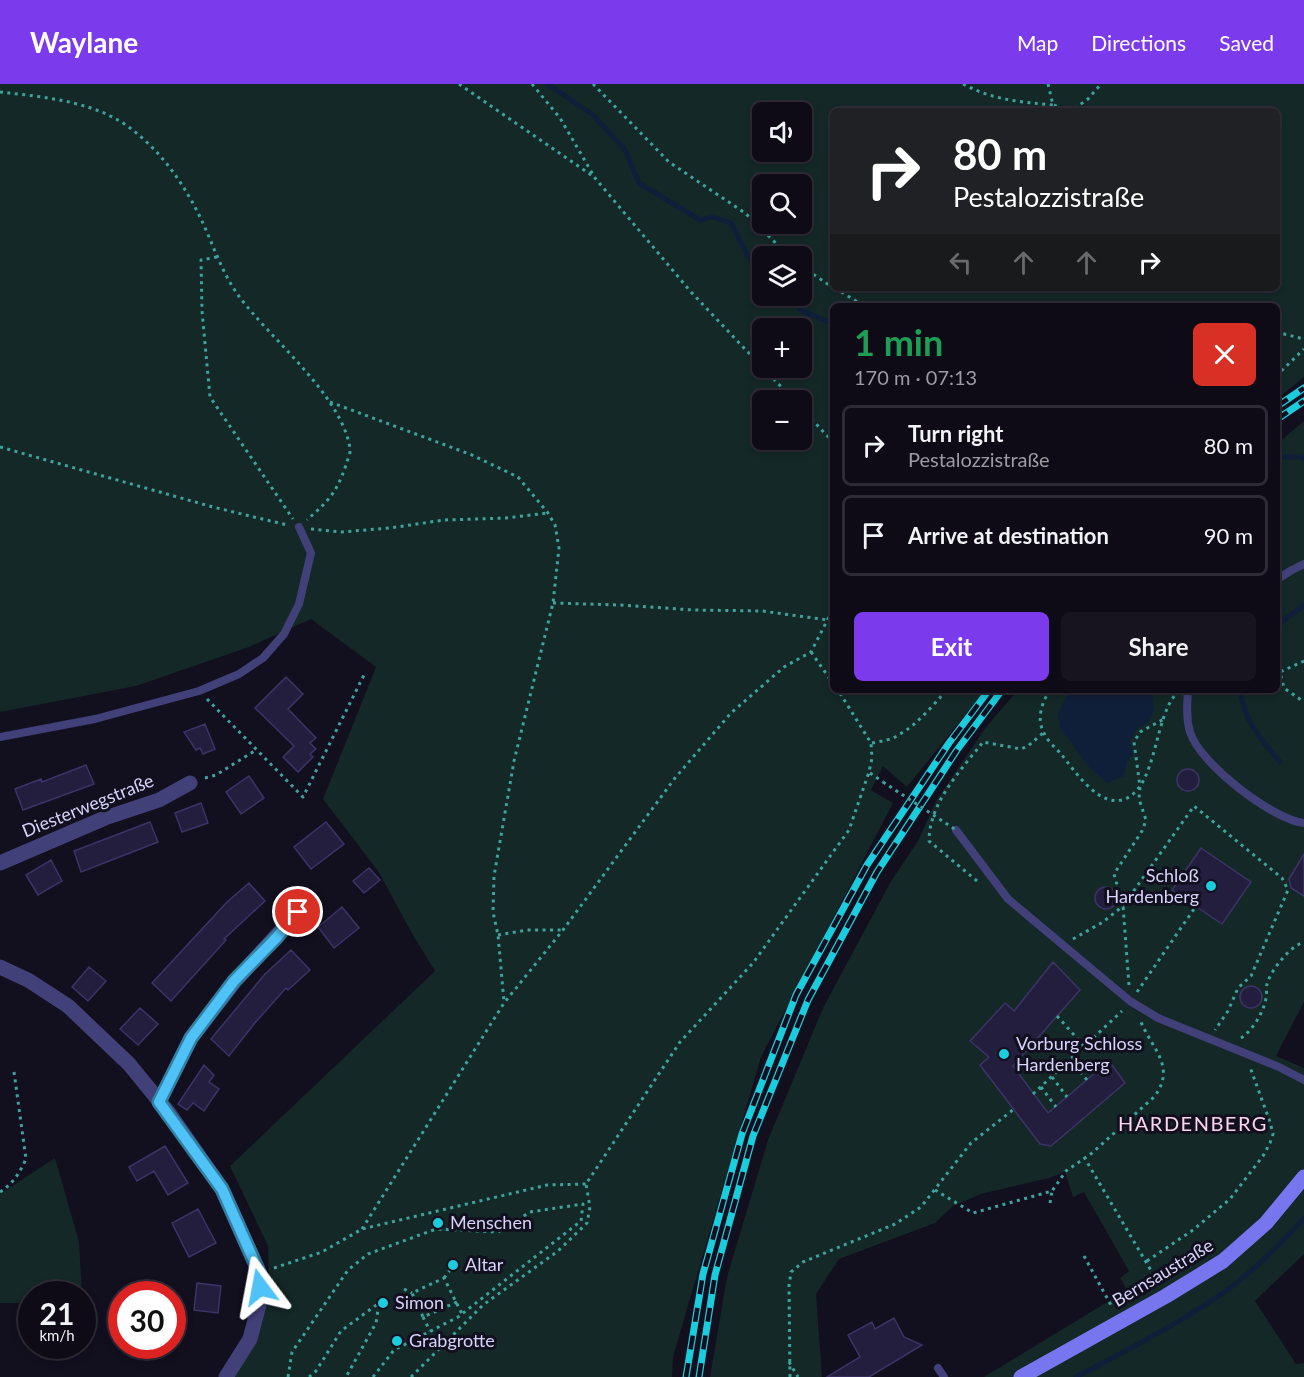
<!DOCTYPE html>
<meta charset="utf-8">
<style>
:root{--surface:#0e0b17;--page:#171420;--text:#f1f3f6;--muted:#9b9ba1;--line:#2e2b36;--accent:#7c3aed}
body{margin:0;font-family:Lato,sans-serif;background:var(--page);color:var(--text);height:100vh;display:flex;flex-direction:column;font-size:22px;white-space:nowrap}
*{box-sizing:border-box;margin:0}
p{font-size:20px;color:var(--muted)}
.icon{flex:none;width:33px;height:33px;fill:none;stroke:currentColor;stroke-width:2;stroke-linecap:round;stroke-linejoin:round}
.map{position:relative;flex:1;overflow:hidden}
.panel{position:absolute;left:830px;top:219px;width:450px;height:390px;display:flex;flex-direction:column;background:var(--surface);border-radius:9px;box-shadow:0 3px 9px #0003,0 0 0 2px var(--line)}
.panel>*{flex:none}
.guide{position:absolute;left:830px;top:24px;width:450px;height:183px;border-radius:9px;box-shadow:0 3px 9px #0003,0 0 0 2px var(--line);background:#202124;color:#fff;overflow:hidden}
.fabs{position:absolute;left:752px;top:18px;display:grid;gap:12px}
.fabs a{display:grid;place-items:center;width:60px;height:60px;border-radius:9px;background:var(--surface);box-shadow:0 3px 9px #0003,0 0 0 2px var(--line);font-size:30px}
.speed{position:absolute;left:18px;top:1197px;display:flex;gap:12px;font-size:30px;font-weight:700;text-align:center}
.speed>*{display:grid;place-content:center;width:78px;height:78px;border-radius:50%;background:var(--surface);box-shadow:0 3px 9px #0003,0 0 0 2px var(--line);line-height:1}
.speed small{font-size:15px;font-weight:400}
.speed .limit{border:9px solid #d22;background:#fff;color:#111}
.pin{position:absolute;display:grid;place-items:center;width:51px;height:51px;color:#fff;margin:-26px;border:3px solid #fff;border-radius:50%;box-shadow:0 2px 6px #0007}
.me{position:absolute;width:66px;margin:-33px;rotate:347deg;stroke-linejoin:round;filter:drop-shadow(0 0 4px #0008)}
.turn{display:flex;align-items:center;gap:21px;height:126px;padding:0 24px;font-size:27px}
.turn .icon{width:78px;height:78px;stroke-width:2.5}
.turn b{display:block;font-size:42px;line-height:51px}
.lanes{display:flex;align-items:center;height:57px;padding:0 24px;background:#0003;justify-content:center;gap:30px;direction:ltr}
.lanes .off{opacity:.35}
.round{display:grid;place-items:center;flex:none;width:63px;height:63px;border-radius:9px;background:var(--page)}
.summary{display:flex;align-items:center;justify-content:space-between;height:102px;padding:0 24px}
h1{font-size:36px;font-weight:700;line-height:45px;color:#1e9e55}
.primary-button{display:flex;gap:12px;margin-top:auto;padding:12px 24px}
.primary-button a{flex:1;height:69px;border-radius:9px;background:var(--accent);color:#fff;font-size:24px;font-weight:700;line-height:69px;text-align:center}
.primary-button a+a{background:var(--page);color:var(--text)}
ul{padding:0;list-style:none}
li{display:flex;align-items:center;gap:18px;height:81px;margin:0 12px 9px;padding:0 12px;border:3px solid var(--line);border-radius:9px}
li div{flex:1}
li b{display:block;font-size:22px}
li em{font-style:normal}
header{display:flex;align-items:center;gap:36px;box-sizing:border-box;height:84px;padding:0 30px;background:var(--accent);color:#fff}
header strong{font-size:28px}
nav{display:flex;gap:33px;margin-inline-start:auto;font-size:21px}
.map>svg:first-child{display:block}
</style>
<header>
<strong>Waylane</strong>
<nav><a>Map</a><a>Directions</a><a>Saved</a></nav>
</header>
<div class="map">
<svg width="1304" height="1293" viewBox="0 0 1304 1293">
<rect width="100%" height="100%" fill="#120f1f"/>
<path fill="#132827" fill-rule="evenodd" d="M 0,0 L 1304,0 L 1304,293 L 1277,315 L 1276,222 L 832,222 L 832,606 L 985,606 L 907,703 L 883,682 L 871,706 L 893,719 L 761,973 L 673,1273 L 672,1293 L 223,1293 L 269,1205 L 268,1162 L 230,1082 L 435,887 L 414,853 L 378,787 L 323,715 L 376,583 L 311,535 L 249,563 L 136,602 L 0,628 ZM 832,27 L 1276,27 L 1276,204 L 832,204 ZM 762,28 L 801,28 L 801,68 L 762,68 ZM 762,100 L 801,100 L 801,140 L 762,140 ZM 762,172 L 801,172 L 801,212 L 762,212 ZM 762,244 L 801,244 L 801,284 L 762,284 ZM 762,316 L 801,316 L 801,356 L 762,356 Z
M 1304,337 L 1304,918 L 1276,972 L 1304,984 L 1304,1170 L 1255,1217 L 1296,1280 L 1304,1279 L 1304,1293 L 984,1293 L 1127,1206 L 1120,1194 L 1129,1187 L 1084,1108 L 1073,1113 L 1065,1088 L 1049,1094 L 981,1110 L 953,1122 L 935,1139 L 839,1175 L 816,1210 L 822,1293 L 710,1293 L 727,1193 L 768,1056 L 823,924 L 890,799 L 918,757 L 936,717 L 986,643 L 1018,606 L 1276,606 L 1277,360 Z
M 55,1074 L 79,1158 L 82,1210 L 32,1210 L 31,1219 L 0,1219 L 0,1110 Z"/>
<path fill="#0f1f39" d="M 1070,606 L 1150,606 L 1152,608 L 1154,627 L 1148,639 L 1137,644 L 1130,657 L 1133,671 L 1127,676 L 1124,692 L 1107,699 L 1090,684 L 1060,644 L 1058,629 Z"/>
<g fill="none" stroke-linecap="round" stroke-linejoin="round">
<path stroke="#0f1f39" stroke-width="5" d="M 548,0 L 593,31 L 625,66 L 639,99 L 700,136 L 713,133 L 731,139 L 745,167 L 762,194
M 787,212 L 801,226 L 832,240
M 1276,373 L 1301,373 L 1304,375
M 1276,542 L 1304,521
M 1241,606 C 1242,635 1262,657 1280,678
M 1076,1293 C 1126,1267 1176,1241 1223,1209 C 1253,1188 1279,1161 1304,1135"/>
</g>
<path fill="#241e3e" stroke="#3c3367" stroke-width="1.5" d="M 286,593 L 303,610 L 288,625 L 316,654 L 310,659 L 316,665 L 310,670 L 313,673 L 298,688 L 283,673 L 294,662 L 255,624 Z
M 205,640 L 215,665 L 203,670 L 200,664 L 196,666 L 184,648 Z
M 86,681 L 94,700 L 23,726 L 15,705 L 41,695 L 42,698 Z
M1177 696a11 11 0 1 1 22 0a11 11 0 1 1-22 0Z
M 249,692 L 264,714 L 241,730 L 226,708 Z
M 201,719 L 208,739 L 182,748 L 175,729 Z
M 150,738 L 158,758 L 81,788 L 74,767 Z
M 326,738 L 344,760 L 311,785 L 294,763 Z
M 1201,764 L 1251,798 L 1222,840 L 1172,806 Z
M 1304,770 L 1304,812 L 1291,804 L 1289,795 Z
M 51,776 L 62,797 L 38,811 L 26,791 Z
M 369,784 L 380,796 L 364,809 L 353,797 Z
M 249,799 L 265,817 L 224,855 L 226,856 L 171,917 L 152,899 L 227,818 Z
M1095 814a11 11 0 1 1 22 0a11 11 0 1 1-22 0Z
M 342,823 L 359,844 L 334,864 L 318,843 Z
M 291,866 L 310,886 L 288,906 L 286,904 L 254,940 L 229,972 L 211,955 L 265,890 Z
M 1053,878 L 1080,906 L 1013,982 L 1048,1029 L 1109,977 L 1125,999 L 1051,1062 L 1040,1060 L 980,981 L 989,973 L 970,957 L 1005,919 L 1014,927 Z
M 89,883 L 106,897 L 88,917 L 72,903 Z
M1240 913a11 11 0 1 1 22 0a11 11 0 1 1-22 0Z
M 140,924 L 158,940 L 138,961 L 120,945 Z
M 204,981 L 214,991 L 209,998 L 219,1005 L 204,1027 L 193,1019 L 187,1026 L 178,1020 Z
M 165,1062 L 188,1099 L 168,1111 L 154,1087 L 137,1097 L 129,1083 Z
M 198,1125 L 216,1159 L 189,1173 L 172,1139 Z
M 197,1199 L 221,1202 L 218,1229 L 194,1226 Z
M 894,1234 L 904,1253 L 922,1261 L 869,1293 L 827,1293 L 860,1273 L 848,1251 L 872,1238 L 875,1245 Z"/>
<g fill="none" stroke-linecap="round" stroke-linejoin="round">
<path stroke="#3ca49d" stroke-width="3" stroke-dasharray="3 4.5" stroke-linecap="butt" d="M 459,0 L 594,93
M 532,0 L 560,34 L 595,94 L 691,208 L 762,283
M 593,0 L 669,78 L 745,129 L 789,172
M 963,0 C 993,16 1020,18 1053,21
M 1048,0 L 1053,21 L 1071,27 L 1088,15 L 1101,0
M 0,8 C 44,13 94,17 130,44 C 159,66 179,93 196,125 C 211,153 219,184 238,211 C 270,255 341,310 350,364 C 351,370 347,376 346,381 C 336,410 329,416 307,436
M 217,173 L 201,176 L 202,227 L 210,313 L 293,435
M 801,182 L 832,203
M 835,204 L 864,222
M 1276,248 L 1304,255
M 763,284 L 794,316
M 1276,292 L 1304,265
M 330,318 L 472,371 L 518,393 L 548,429 L 555,441 L 559,464 L 553,519 L 514,677 L 494,792 L 493,828 L 498,851 L 504,918
M 801,324 L 832,357
M 0,363 L 213,423 L 287,441
M 311,445 L 342,448 L 390,444 L 444,436 L 506,434 L 548,429
M 553,519 L 620,521 L 693,526 L 762,527 L 828,536
M 811,568 L 832,598
M 1304,577 L 1280,588 L 1284,604 L 1304,618
M 1050,606 C 1042,618 1036,635 1044,649 C 1047,657 1056,664 1061,670 C 1075,687 1099,725 1125,715 C 1157,702 1154,634 1176,610
M 1169,606 L 1174,611
M 207,615 L 303,713 L 364,591
M 872,659 C 882,657 892,656 900,650 C 918,640 933,621 947,606
M 870,689 L 883,698
M 205,694 L 216,691 L 256,666
M 977,797 L 929,757 C 929,719 961,686 983,658 L 1021,665 L 1028,662 L 1043,649
M 498,851 L 527,846 L 563,846
M 1073,855 L 1103,838 L 1123,822 L 1114,790 L 1142,747 L 1146,736 L 1139,715 L 1140,703 L 1134,658 L 1140,648 L 1164,635
M 1129,901 L 1123,822 L 1194,722 L 1282,794 L 1288,806 L 1251,892 L 1238,904 L 1228,927 L 1215,946
M 1137,908 L 1196,822
M 1057,932 L 1085,963
M 1241,954 C 1252,947 1264,928 1266,914 C 1267,910 1266,904 1267,900 C 1271,886 1290,862 1304,858
M 1071,976 L 1087,996
M 1052,993 L 1067,1013
M 1041,1003 L 1056,1023
M 1033,1010 L 1122,927
M 1084,1073 L 1159,1200
M 935,1106 L 973,1129 L 1052,1107 L 1066,1087 L 1092,1069 L 1154,1013 C 1177,983 1152,965 1141,938
M 0,1108 C 13,1100 20,1088 26,1075 L 14,988
M 1050,1119 L 1052,1107
M 362,1145 L 504,919 L 563,846 L 675,694 L 731,629 L 784,583 L 811,568 L 832,527
M 1084,1172 L 1112,1223
M 1147,1177 L 1193,1146 L 1230,1115 L 1263,1072 L 1270,1059 L 1273,1050 L 1270,1038 L 1250,983
M 274,1184 L 322,1168 L 362,1145 L 547,1101 L 586,1100
M 444,1194 L 450,1186
M 1148,1201 L 1208,1165
M 404,1205 L 412,1209
M 457,1218 L 423,1233 L 412,1209 L 444,1194 L 462,1230
M 423,1233 L 430,1247
M 789,1278 L 798,1293
M 288,1293 L 292,1268 L 348,1186 L 368,1170 L 436,1145 L 498,1148 L 530,1128 L 583,1120 L 581,1137 L 458,1233 L 394,1266 L 373,1293
M 309,1293 L 316,1287 L 341,1247 L 379,1219 L 376,1239 L 346,1293
M 411,1293 L 483,1221 L 558,1167 L 587,1139 L 590,1123 L 586,1100 L 680,958 L 753,879 L 849,746 L 869,688 L 872,674 L 871,659 L 838,606
M 790,1293 L 789,1202 L 791,1188 L 803,1178 L 895,1140 L 921,1123 L 971,1059 L 1014,1025"/>
<path stroke="#424079" stroke-width="8" d="M 1276,496 L 1292,486 L 1304,480
M 1188,606 C 1187,620 1186,634 1190,648 C 1199,679 1273,736 1304,739
M 0,653 L 95,635 L 199,607 L 239,590 L 263,574 L 284,550 L 299,520 L 311,469 L 299,443
M 956,746 L 1008,815 L 1130,917 L 1158,934 L 1279,983 L 1304,996
M 938,1284 L 944,1293"/>
<path stroke="#424079" stroke-width="15" d="M 0,779 L 105,734 L 159,716 L 190,699
M 0,883 L 28,896 L 68,922 L 129,980 L 169,1029 L 222,1105 L 259,1188 L 260,1217 L 250,1255 L 226,1293
M 159,1018 L 191,954 L 235,897 L 298,828"/>
<path stroke="#7776ee" stroke-width="15" d="M 1021,1293 L 1166,1212 L 1223,1177 L 1266,1139 L 1304,1093"/>
<defs>
<path id="rail" d="M 1276,323 L 1304,304
M 1276,336 L 1304,317
M 686,1293 L 703,1190 L 742,1050 L 796,911 L 867,781 L 949,659 L 989,606
M 699,1293 L 715,1191 L 753,1052 L 808,916 L 877,788 L 957,666 L 1002,606"/>
</defs>
<use href="#rail" stroke="#1bccdd" stroke-width="7"/>
<use href="#rail" stroke="#120f1f" stroke-width="4.5" stroke-dasharray="14" stroke-linecap="butt"/>
<path stroke="#3ca49d" stroke-width="3" stroke-dasharray="3 4.5" stroke-linecap="butt" d="M 883,698 L 956,746"/>
</g>
<g fill="none" stroke-linecap="round" stroke-linejoin="round">
<defs>
<path id="route" d="M 260,1203 L 259,1188 L 222,1105 L 159,1018 L 191,954 L 234,897 L 277,853 L 298,828"/>
</defs>
<use href="#route" stroke="#337fa1" stroke-width="15"/>
<use href="#route" stroke="#4fc3f7" stroke-width="10"/>
</g>
<g fill="#1bccdd" stroke="#120f1f" stroke-width="2">
<circle cx="1211" cy="802" r="6"/>
<circle cx="1004" cy="970" r="6"/>
<circle cx="438" cy="1139" r="6"/>
<circle cx="453" cy="1181" r="6"/>
<circle cx="383" cy="1219" r="6"/>
<circle cx="397" cy="1257" r="6"/>
</g>
<g text-anchor="middle" stroke-width="6" stroke-linejoin="round" paint-order="stroke">
<g font-size="18" fill="#d7d3fa" stroke="#120f1f">
<text transform="translate(88 722) rotate(-22)" y="6">Diesterwegstraße</text>
<text transform="translate(1163 1189) rotate(-31)" y="6">Bernsaustraße</text>
</g>
<g font-size="18" fill="#d7d3fa" stroke="#120f1f" text-anchor="start">
<text x="1199" y="798" text-anchor="end">Schloß<tspan x="1199" dy="21">Hardenberg</tspan></text>
<text x="1016" y="966">Vorburg Schloss<tspan x="1016" dy="21">Hardenberg</tspan></text>
<text x="450" y="1145">Menschen</text>
<text x="465" y="1187">Altar</text>
<text x="395" y="1225">Simon</text>
<text x="409" y="1263">Grabgrotte</text>
</g>
<g font-size="20" letter-spacing="1.5" fill="#fad5ed" stroke="#120f1f">
<text x="1193" y="1047">HARDENBERG</text>
</g>
</g>
</svg>
<div class="fabs">
<a><svg class="icon" aria-label="sound" viewBox="0 0 24 24"><path d="M4 9h4l5-4v14l-5-4H4zM17 9q2 3 0 6"/></svg></a>
<a><svg class="icon" aria-label="search" viewBox="0 0 24 24"><circle cx="10" cy="10" r="6"/><path d="M15 15l6 6"/></svg></a>
<a><svg class="icon" aria-label="layers" viewBox="0 0 24 24"><path d="M12 4l9 5-9 5-9-5zM3 14l9 5 9-5"/></svg></a>
<a>+</a>
<a>−</a>
</div>
<div class="speed"><div>21<small>km/h</small></div><div class="limit">30</div></div>
<div class="pin" style="left:298px;top:828px;background:#d93025"><svg class="icon" aria-label="arrive" viewBox="0 0 24 24"><path d="M6 21V4h12l-3 4 3 4H6"/></svg></div>
<svg class="me" style="left:260px;top:1203px" viewBox="-20 -20 40 40"><path d="M0-17L14 15 0 8-14 15z" fill="#4fc3f7" stroke="#fff" stroke-width="4"/></svg>
<div class="guide">
<div class="turn"><svg class="icon" aria-label="right" viewBox="0 0 24 24"><path d="M7 20v-9h11M14 6l5 5-5 5"/></svg><div><b>80 m</b>Pestalozzistraße</div></div>
<div class="lanes"><svg class="icon off" aria-label="left" viewBox="0 0 24 24"><path d="M17 20v-9H6M10 6l-5 5 5 5"/></svg><svg class="icon off" aria-label="ahead" viewBox="0 0 24 24"><path d="M12 20V5M6 11l6-6 6 6"/></svg><svg class="icon off" aria-label="ahead" viewBox="0 0 24 24"><path d="M12 20V5M6 11l6-6 6 6"/></svg><svg class="icon" aria-label="right" viewBox="0 0 24 24"><path d="M7 20v-9h11M14 6l5 5-5 5"/></svg></div>
</div>
<section class="panel">
<div class="summary"><div><h1>1 min</h1><p>170 m · 07:13</p></div><a class="round" style="background:#d93025;color:#fff"><svg class="icon" aria-label="close" viewBox="0 0 24 24"><path d="M6 6l12 12M18 6L6 18"/></svg></a></div>
<ul>
<li><svg class="icon" aria-label="right" viewBox="0 0 24 24"><path d="M7 20v-9h11M14 6l5 5-5 5"/></svg><div><b>Turn right</b><p>Pestalozzistraße</p></div><em>80 m</em></li>
<li><svg class="icon" aria-label="arrive" viewBox="0 0 24 24"><path d="M6 21V4h12l-3 4 3 4H6"/></svg><div><b>Arrive at destination</b></div><em>90 m</em></li>
</ul>
<div class="primary-button"><a>Exit</a><a>Share</a></div>
</section>
</div>
